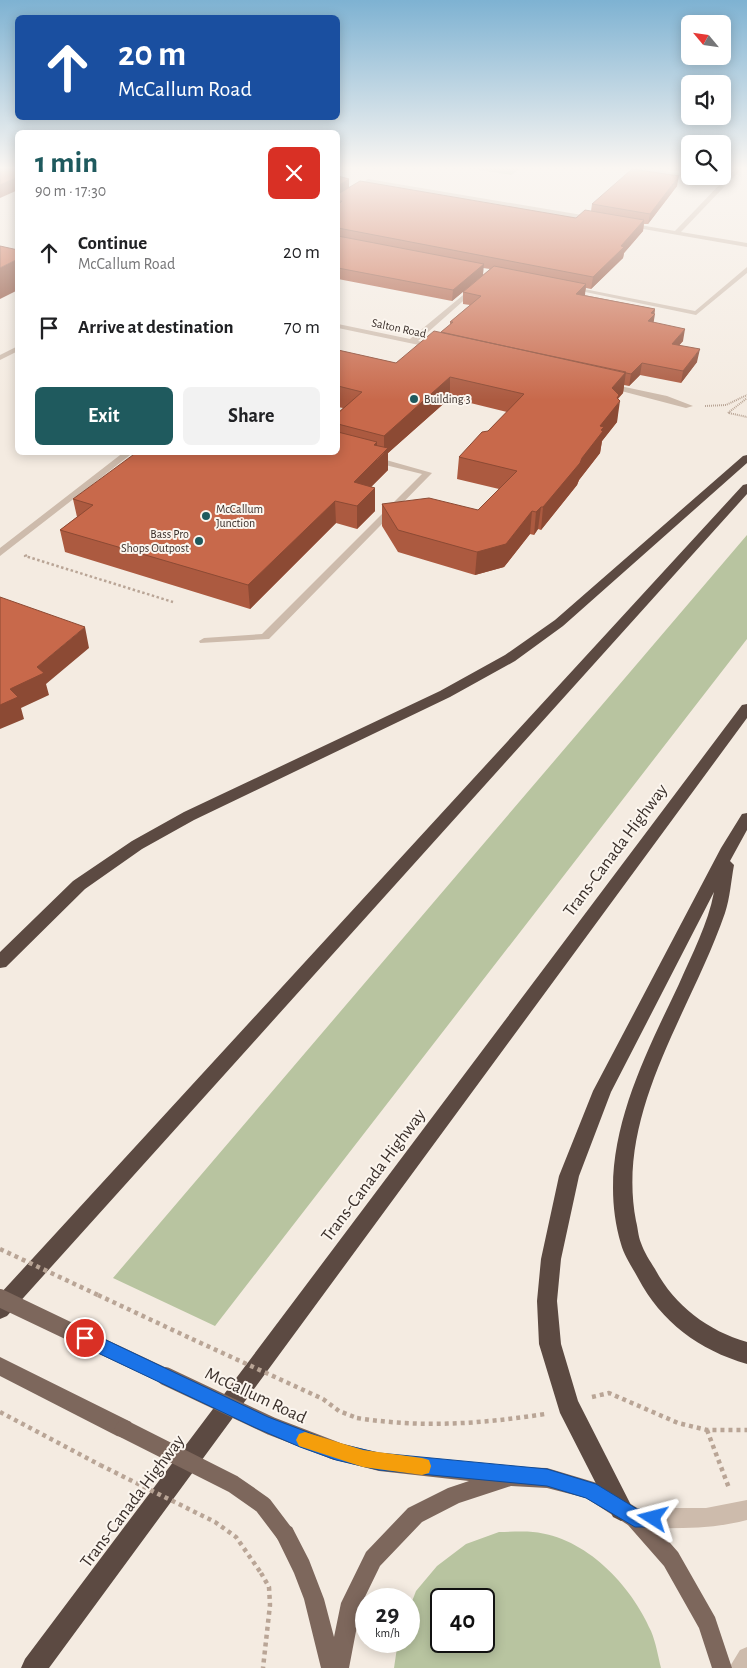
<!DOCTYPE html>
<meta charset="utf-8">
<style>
:root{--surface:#fff;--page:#f2f2f2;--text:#202124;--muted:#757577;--accent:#1f5a5e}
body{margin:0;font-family:"Alegreya Sans",sans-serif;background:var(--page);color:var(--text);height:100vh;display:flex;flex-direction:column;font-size:19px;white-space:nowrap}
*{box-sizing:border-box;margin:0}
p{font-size:16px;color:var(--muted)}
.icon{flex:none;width:28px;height:28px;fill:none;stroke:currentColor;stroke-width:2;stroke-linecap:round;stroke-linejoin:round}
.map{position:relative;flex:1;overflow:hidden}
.drawer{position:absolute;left:15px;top:130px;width:325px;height:325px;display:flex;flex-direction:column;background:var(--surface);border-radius:8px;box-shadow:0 2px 12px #0003}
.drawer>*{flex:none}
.hud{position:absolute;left:15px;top:15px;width:325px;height:105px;border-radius:8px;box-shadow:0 2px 12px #0003;background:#1a4fa0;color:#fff;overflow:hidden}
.needle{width:32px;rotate:299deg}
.buttons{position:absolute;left:681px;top:15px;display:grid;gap:10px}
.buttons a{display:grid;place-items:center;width:50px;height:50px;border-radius:8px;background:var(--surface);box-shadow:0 2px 12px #0003;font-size:25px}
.speed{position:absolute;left:355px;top:1588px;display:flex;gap:10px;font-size:25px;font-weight:700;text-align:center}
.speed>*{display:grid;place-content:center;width:65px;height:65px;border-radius:50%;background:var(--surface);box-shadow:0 2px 12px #0003;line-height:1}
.speed small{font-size:12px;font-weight:400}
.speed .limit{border:2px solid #111;border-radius:8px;background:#fff;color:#111}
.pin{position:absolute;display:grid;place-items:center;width:42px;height:42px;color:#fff;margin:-21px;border:2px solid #fff;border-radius:50%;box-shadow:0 1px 5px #0007}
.me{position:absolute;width:55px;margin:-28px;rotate:279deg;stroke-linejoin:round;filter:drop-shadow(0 0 4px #0008)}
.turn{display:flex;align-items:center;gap:18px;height:105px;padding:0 20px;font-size:22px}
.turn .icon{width:65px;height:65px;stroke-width:2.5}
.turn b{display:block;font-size:35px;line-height:42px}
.round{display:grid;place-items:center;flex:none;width:52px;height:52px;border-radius:8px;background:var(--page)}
.head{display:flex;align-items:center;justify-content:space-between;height:85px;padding:0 20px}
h1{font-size:30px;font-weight:700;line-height:38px;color:var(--accent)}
.action{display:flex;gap:10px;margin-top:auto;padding:10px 20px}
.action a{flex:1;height:58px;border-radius:8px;background:var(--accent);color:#fff;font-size:20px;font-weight:700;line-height:58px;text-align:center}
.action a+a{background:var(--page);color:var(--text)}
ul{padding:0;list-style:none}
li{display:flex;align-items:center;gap:15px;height:75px;padding:0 20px}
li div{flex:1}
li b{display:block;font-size:19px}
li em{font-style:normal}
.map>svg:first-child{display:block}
</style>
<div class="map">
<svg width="747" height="1668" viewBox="0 0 747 1668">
<rect width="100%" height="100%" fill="#f4ebe1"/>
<path fill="#b8c4a0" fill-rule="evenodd" d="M 460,167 L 522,167 L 511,175 Z
M 747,535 L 747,639 L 215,1326 L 113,1278 Z
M 499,1532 C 510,1532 522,1531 533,1532 C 586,1537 631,1585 651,1631 C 656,1643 658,1656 661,1668 L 394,1668 L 398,1641 L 409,1641 L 409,1609 L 416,1591 L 437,1566 L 466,1544 ZM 441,1599 L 484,1599 L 484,1641 L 441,1641 Z"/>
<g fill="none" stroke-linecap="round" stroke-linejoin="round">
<path stroke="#b9a596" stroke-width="2" stroke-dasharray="1 1" stroke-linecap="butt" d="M 705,406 L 726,405 L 747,395
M 728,413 L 747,398
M 729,413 L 747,417"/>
<path stroke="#b9a596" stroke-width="2.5" stroke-dasharray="2.5 2.5" stroke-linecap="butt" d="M 27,555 L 25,556 L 173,602"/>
<path stroke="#b9a596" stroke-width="4.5" stroke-dasharray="4 4" stroke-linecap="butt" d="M 98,1295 L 192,1339
M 592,1397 L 609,1393 L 678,1423 L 707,1430 L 747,1430
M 0,1412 L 100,1465
M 357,1418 C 422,1428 480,1424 545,1414
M 707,1430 L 729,1488
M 261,1573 L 269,1587 L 270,1605 L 263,1668"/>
<path fill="#cdbbac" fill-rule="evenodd" d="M 623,167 L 636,167 L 724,180 L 737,167 L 743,167 L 681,232 L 747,243 L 747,247 L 626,226 L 626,224 L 628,223 L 675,231 L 721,183 Z
M 368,179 L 594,217 L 597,219 L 594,221 L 369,183 L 338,203 L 338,199 Z
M 747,267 L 747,273 L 696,315 L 566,288 L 569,286 L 695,311 Z
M 474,286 L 479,287 L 418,341 L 438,345 L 438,349 L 338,328 L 338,324 L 410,339 Z
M 18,346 L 18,351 L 0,360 L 0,355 Z
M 606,383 L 667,396 L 693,406 L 686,408 L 606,387 Z
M 124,452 L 134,452 L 0,556 L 0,548 Z
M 372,456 L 432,473 L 269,639 L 200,643 L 199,641 L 204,638 L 262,634 L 422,474 L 369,461 L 369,457 Z
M 747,1500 L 747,1520 C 710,1530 673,1528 635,1528 L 628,1525 L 625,1518 L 628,1511 L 635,1508 L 706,1508 Z
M 747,1647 L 747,1668 L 729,1668 L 740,1650 Z"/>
<path fill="#7d675c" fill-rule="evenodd" d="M 69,1322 L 171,1370 L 174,1376 L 171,1382 L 165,1385 L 159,1382 L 63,1337 L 60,1331 L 63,1325 Z
M 0,1357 L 131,1422 L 133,1429 L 131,1436 L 124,1438 L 117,1436 L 0,1376 Z
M 336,1442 L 379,1453 L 510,1467 L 547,1468 L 597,1483 L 642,1511 L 678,1552 L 715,1617 L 732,1668 L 712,1668 L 699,1628 L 664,1566 L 628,1525 L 586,1498 L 547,1488 L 511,1486 L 459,1503 L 422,1522 L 380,1566 L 361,1605 L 349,1668 L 321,1668 L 304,1599 L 294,1573 L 275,1534 L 278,1527 L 285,1524 L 292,1527 L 309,1560 L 324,1599 L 334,1637 L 341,1603 L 366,1552 L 408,1508 L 448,1488 L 469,1481 L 379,1471 L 336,1460 L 329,1458 L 327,1451 L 329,1444 Z"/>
<path fill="#5c4a42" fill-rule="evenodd" d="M 747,455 L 747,463 L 563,626 L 515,661 L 450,697 L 194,820 L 142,849 L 85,889 L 6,967 L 0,968 L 0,952 L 73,881 L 132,841 L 184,812 L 440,691 L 505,655 L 555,620 L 743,456 Z
M 747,484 L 747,494 L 7,1316 L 0,1319 L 0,1294 L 743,485 Z
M 747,704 L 747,718 L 49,1668 L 21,1668 L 25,1659 L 742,705 Z
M 747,813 L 747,830 L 730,861 L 734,865 C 731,881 730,898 725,913 C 691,1012 615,1112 636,1221 C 638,1228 638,1236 641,1243 C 644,1252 650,1261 655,1269 C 674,1305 708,1331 747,1342 L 747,1364 C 699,1350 661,1322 638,1278 C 632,1267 624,1255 621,1244 C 594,1153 641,1064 679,984 C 692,954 708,924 714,892 L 611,1092 L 579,1176 L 561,1259 L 557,1301 L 561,1344 L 578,1401 L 633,1509 L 629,1517 L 621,1521 L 613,1517 L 560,1413 L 539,1344 L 537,1301 L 541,1259 L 559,1176 L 593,1091 L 721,848 L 742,814 Z"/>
<path stroke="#b9a596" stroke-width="4.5" stroke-dasharray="4 4" stroke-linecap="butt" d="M 0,1249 L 98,1295
M 192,1339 L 323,1399 L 339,1411 L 357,1418
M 100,1465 L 215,1522 L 236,1537 L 261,1573"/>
<path stroke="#7d675c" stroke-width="18" d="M 0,1298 L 69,1331
M 165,1376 L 271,1426 L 336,1451
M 124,1429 L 233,1484 L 263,1505 L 285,1534"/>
</g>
<path fill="#ac5a40" d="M 338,176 L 349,179 L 349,187 L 576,218 L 591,211 L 592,204 L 677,186 L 648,224 L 644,224 L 643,231 L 624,253 L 623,258 L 591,289 L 586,288 L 584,295 L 655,309 L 653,322 L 683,341 L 679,345 L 697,362 L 681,383 L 640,375 L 629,386 L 624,385 L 623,393 L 618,399 L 617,422 L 602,441 L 600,453 L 579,480 L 577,485 L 541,530 L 538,529 L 534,535 L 530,534 L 504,567 L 475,575 L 398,552 L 382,526 L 382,504 L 478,510 L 499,489 L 457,479 L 459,457 L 488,431 L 507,412 L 450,398 L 388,453 L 388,470 L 371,487 L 375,488 L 375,511 L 357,529 L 336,523 L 250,609 L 65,552 L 60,530 L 77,517 L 73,499 L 338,452 L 338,413 L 343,408 L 338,407 L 338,350 L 396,363 L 441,332 L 450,325 L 450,322 L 470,305 L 463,304 L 463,292 L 490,269 L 483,268 L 483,275 L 452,301 L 338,279 Z"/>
<path fill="#8c4a34" d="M 679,176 L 677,186 L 648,224 L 650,214 Z
M 18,177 L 18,190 L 0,198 L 0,185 Z
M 349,179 L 349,189 L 338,197 L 338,186 Z
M 644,220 L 643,231 L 624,253 L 623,258 L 591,289 L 593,277 Z
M 18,259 L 18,290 L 0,299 L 0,268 Z
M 484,264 L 483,275 L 452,301 L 453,290 Z
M 586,284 L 585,295 L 574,305 L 576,294 Z
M 655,309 L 654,315 L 655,314 L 653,326 L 648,321 L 651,313 Z
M 685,329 L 683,341 L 670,356 L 672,344 Z
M 700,349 L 697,362 L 681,383 L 683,371 Z
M 642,363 L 640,375 L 629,386 L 631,374 Z
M 626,372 L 623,393 L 618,398 L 617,405 L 620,401 L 617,422 L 602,441 L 600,453 L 579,480 L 577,485 L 541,530 L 543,507 L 582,458 L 600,426 L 612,388 Z
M 450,377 L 450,398 L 388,453 L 388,470 L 354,504 L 354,482 L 374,445 L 377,442 L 377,460 L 384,453 L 384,436 Z
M 375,488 L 375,511 L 357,529 L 357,506 Z
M 335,501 L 336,523 L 250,609 L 248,585 Z
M 541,507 L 538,529 L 534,535 L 536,512 Z
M 532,511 L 530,534 L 504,567 L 475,575 L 477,552 Z
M 85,627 L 89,648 L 46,684 L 49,695 L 21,708 L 24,719 L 0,729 L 0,705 L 10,689 Z"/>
<path fill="#c8694b" stroke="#8c4a34" d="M 2,167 L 18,167 L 18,177 L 0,185 L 0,168 Z
M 632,169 L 679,176 L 650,214 L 592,204 Z
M 338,176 L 349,179 L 338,186 Z
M 360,181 L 576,218 L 585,210 L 644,220 L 621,246 L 624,247 L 593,277 L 338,228 L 338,229 L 338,205 L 342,201 L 338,201 L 338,194 Z
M 338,236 L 484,264 L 453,290 L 338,268 Z
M 0,246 L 18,250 L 18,259 L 0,268 Z
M 494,266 L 586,284 L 576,294 L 655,309 L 651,313 L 655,314 L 648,321 L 685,329 L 672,344 L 700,349 L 683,371 L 642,363 L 631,374 L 441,332 L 453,322 L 450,322 L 481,296 L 463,292 Z
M 434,331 L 626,372 L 612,388 L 619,395 L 617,398 L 620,401 L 600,426 L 604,427 L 601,430 L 603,431 L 582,458 L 580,463 L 543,507 L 541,507 L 536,512 L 532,511 L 506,544 L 477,552 L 398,530 L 382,504 L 429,498 L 478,510 L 517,471 L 459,457 L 482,432 L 488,431 L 524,394 L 450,377 L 384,436 L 338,424 L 338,413 L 362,392 L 338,386 L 338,350 L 396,363 Z
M 338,432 L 377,442 L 374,445 L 388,448 L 354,482 L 375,488 L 357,506 L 335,501 L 248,585 L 60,530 L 93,505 L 73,499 L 137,452 L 338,452 Z
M 0,597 L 85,627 L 37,667 L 44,673 L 10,689 L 18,697 L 0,705 Z"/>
<linearGradient id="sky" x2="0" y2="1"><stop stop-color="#7eb2d2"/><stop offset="0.42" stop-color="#faf6f2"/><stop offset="1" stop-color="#faf6f2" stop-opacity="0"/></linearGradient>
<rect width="747" height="400" fill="url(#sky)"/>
<path fill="#1a73e8" stroke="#114b97" d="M 85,1330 L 268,1417 L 336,1443 L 379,1453 L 547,1469 L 596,1484 L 637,1509 L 653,1509 L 660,1512 L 662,1518 L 660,1525 L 653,1527 L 635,1527 L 586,1498 L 547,1486 L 379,1470 L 336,1460 L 300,1447 L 256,1428 L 79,1344 L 77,1338 L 79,1332 Z"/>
<path fill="#f59e0b" d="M 305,1432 L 363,1450 L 422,1458 L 429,1460 L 431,1466 L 429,1473 L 422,1475 L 363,1467 L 299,1446 L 296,1440 L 299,1434 Z"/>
<g fill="#1f5a5e" stroke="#fbf5ee" stroke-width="2">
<circle cx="414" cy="399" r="5"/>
<circle cx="206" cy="516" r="5"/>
<circle cx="199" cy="541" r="5"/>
</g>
<g text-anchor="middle" stroke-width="4" stroke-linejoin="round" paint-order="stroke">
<g font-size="12" fill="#3b302b" stroke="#fbf5ee">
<text transform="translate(399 328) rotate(12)" y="4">Salton Road</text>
</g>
<g font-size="12" fill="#3b302b" stroke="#fbf5ee" text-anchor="start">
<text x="424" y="403">Building 3</text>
<text x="216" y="513">McCallum<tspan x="216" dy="14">Junction</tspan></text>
<text x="189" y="538" text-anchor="end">Bass Pro<tspan x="189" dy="14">Shops Outpost</tspan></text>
</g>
<g font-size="18" fill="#3b302b" stroke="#fbf5ee">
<text transform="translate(615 850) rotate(-53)" y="6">Trans-Canada Highway</text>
<text transform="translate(373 1175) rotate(-53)" y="6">Trans-Canada Highway</text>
<text transform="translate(256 1395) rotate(25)" y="6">McCallum Road</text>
<text transform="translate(132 1501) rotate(-53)" y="6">Trans-Canada Highway</text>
</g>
</g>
</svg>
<div class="buttons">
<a><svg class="needle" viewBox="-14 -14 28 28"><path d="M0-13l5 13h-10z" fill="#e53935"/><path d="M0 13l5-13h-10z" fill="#757577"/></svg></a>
<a><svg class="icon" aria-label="sound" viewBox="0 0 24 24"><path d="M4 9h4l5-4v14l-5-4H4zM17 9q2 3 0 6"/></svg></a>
<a><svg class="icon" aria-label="search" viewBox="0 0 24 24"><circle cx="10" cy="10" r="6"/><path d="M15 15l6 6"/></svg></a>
</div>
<div class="speed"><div>29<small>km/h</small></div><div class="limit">40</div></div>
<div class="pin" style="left:85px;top:1338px;background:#d93025"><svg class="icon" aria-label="arrive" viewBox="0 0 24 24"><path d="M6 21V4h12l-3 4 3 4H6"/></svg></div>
<svg class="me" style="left:653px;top:1518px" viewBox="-20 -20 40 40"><path d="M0-17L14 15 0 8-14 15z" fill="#1a73e8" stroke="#fff" stroke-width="4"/></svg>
<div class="hud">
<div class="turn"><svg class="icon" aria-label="ahead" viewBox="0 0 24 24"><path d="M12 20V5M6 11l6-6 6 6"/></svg><div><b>20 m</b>McCallum Road</div></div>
</div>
<section class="drawer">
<div class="head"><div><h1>1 min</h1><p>90 m · 17:30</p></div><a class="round" style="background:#d93025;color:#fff"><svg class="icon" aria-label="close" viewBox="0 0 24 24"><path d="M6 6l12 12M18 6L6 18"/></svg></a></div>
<ul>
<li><svg class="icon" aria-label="ahead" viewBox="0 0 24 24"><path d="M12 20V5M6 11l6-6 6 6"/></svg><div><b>Continue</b><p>McCallum Road</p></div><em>20 m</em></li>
<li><svg class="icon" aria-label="arrive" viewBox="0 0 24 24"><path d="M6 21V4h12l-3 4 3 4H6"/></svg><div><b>Arrive at destination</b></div><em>70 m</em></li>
</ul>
<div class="action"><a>Exit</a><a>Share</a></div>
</section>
</div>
